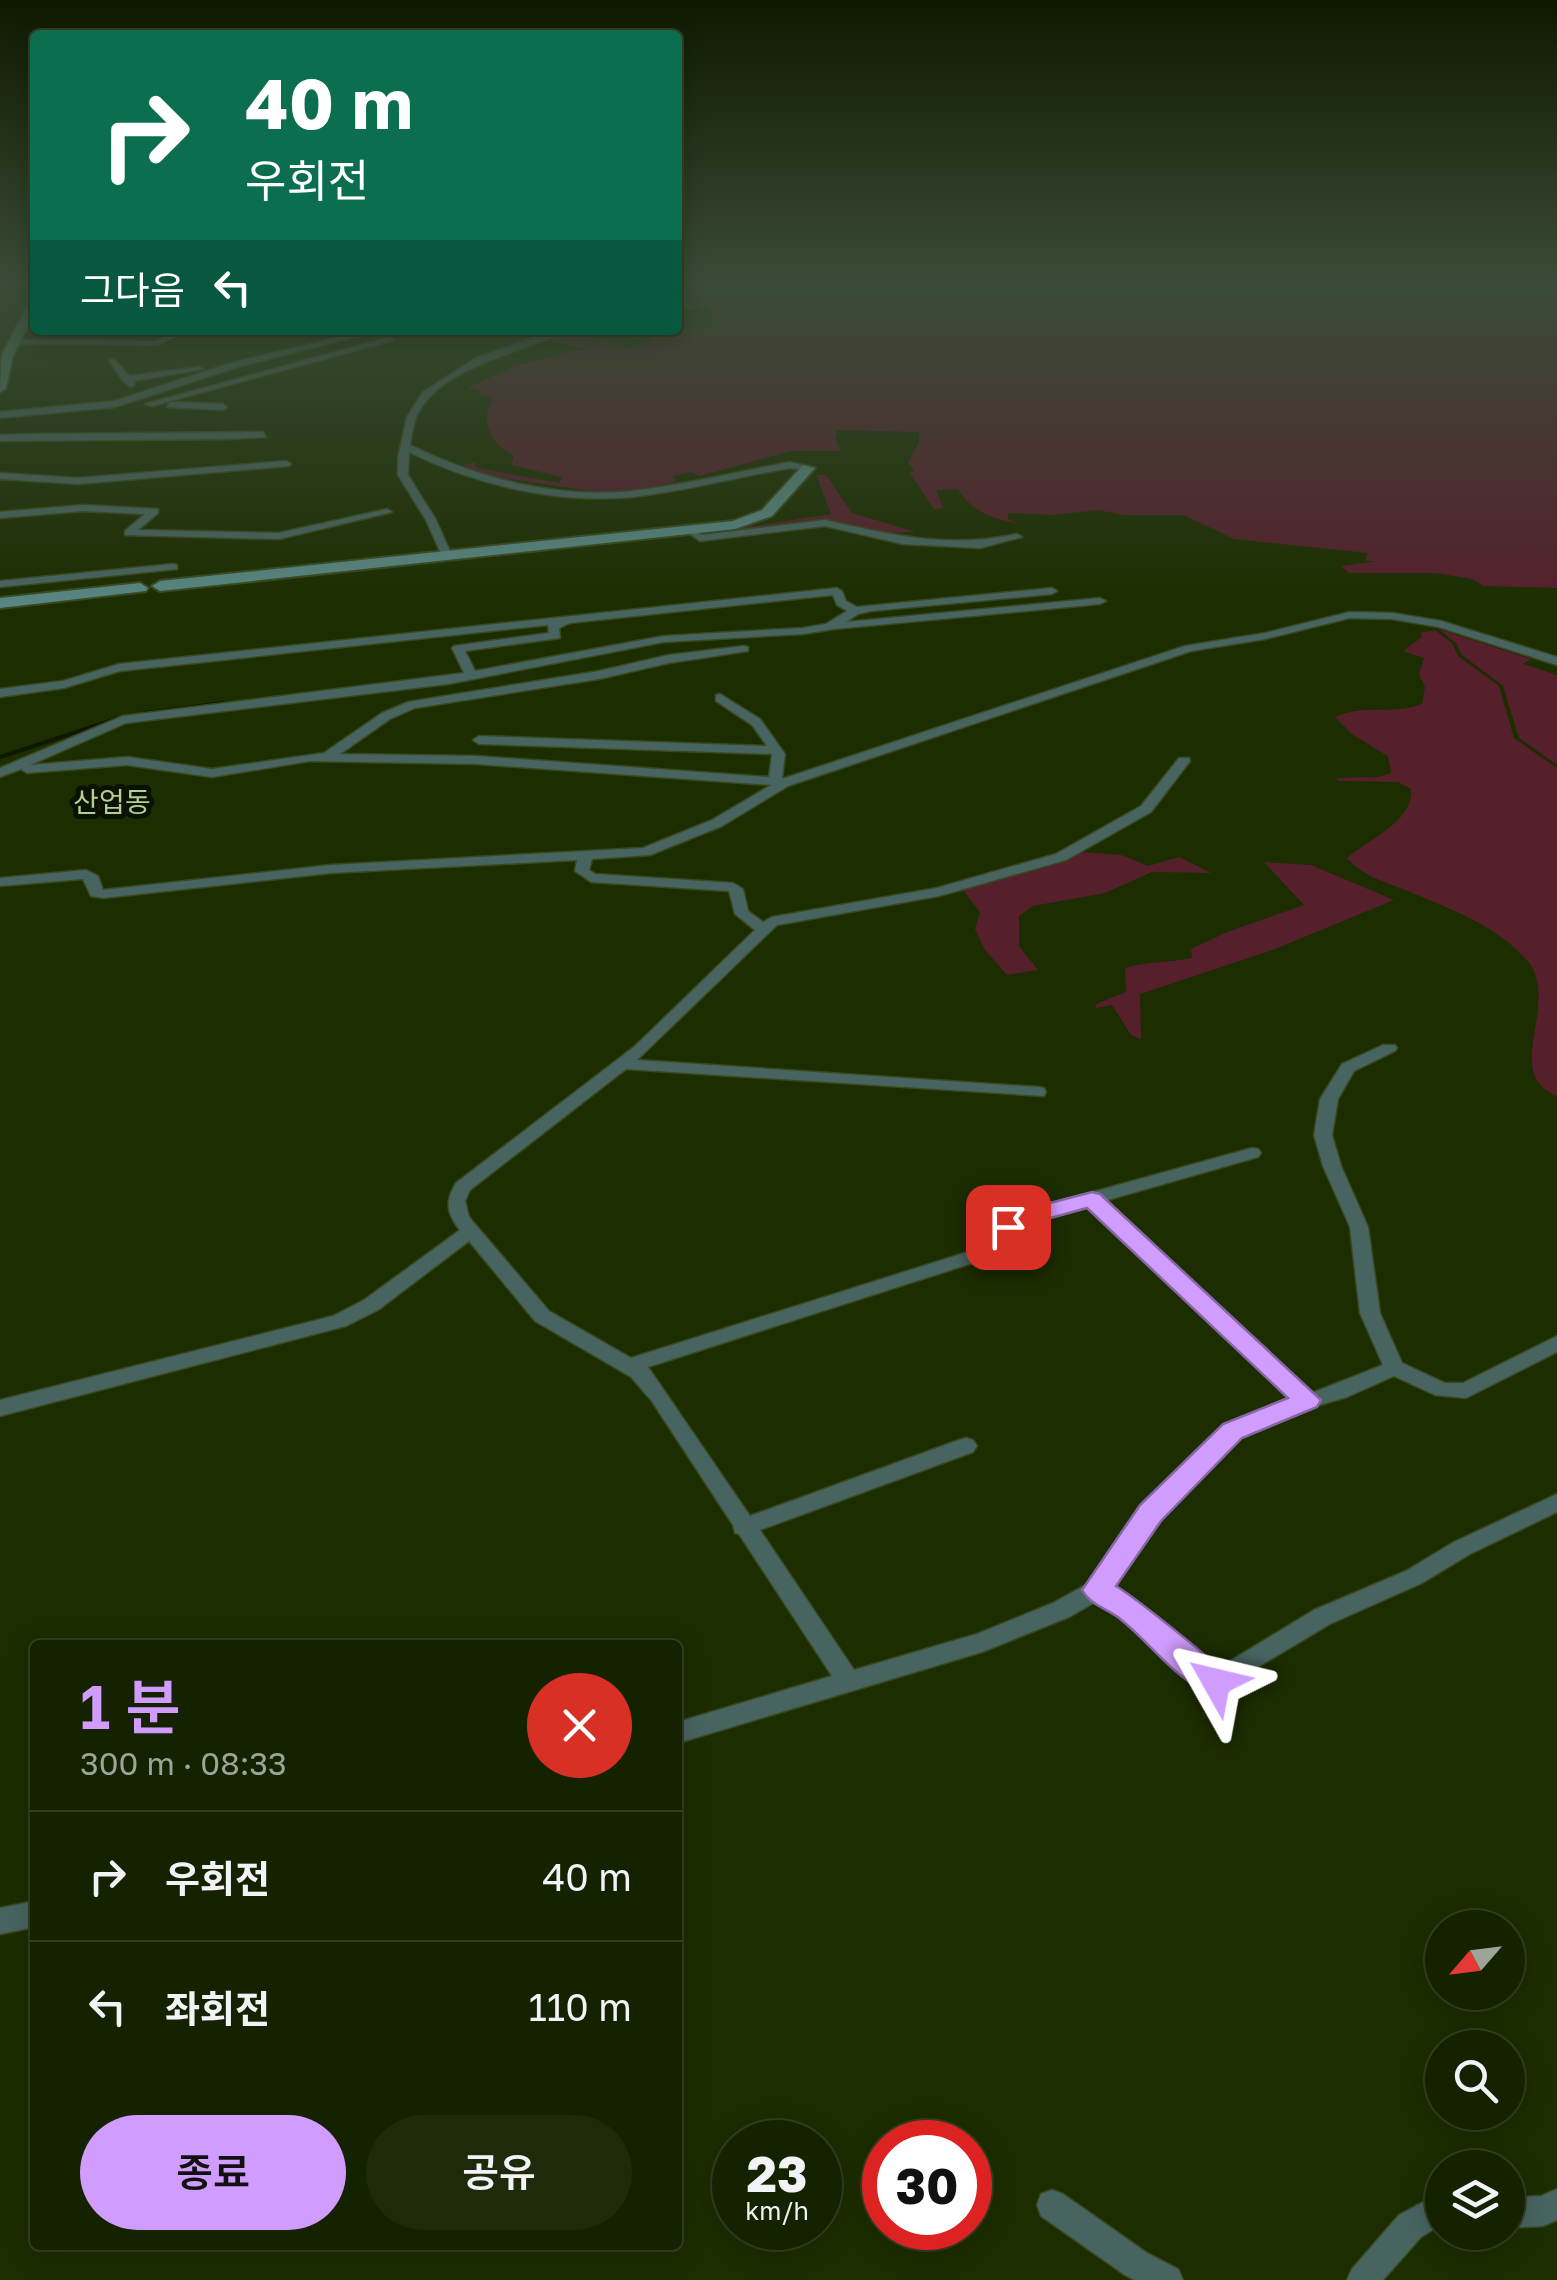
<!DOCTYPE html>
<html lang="ko">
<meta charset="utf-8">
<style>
:root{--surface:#152200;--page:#1e2a0a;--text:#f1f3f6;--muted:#9da499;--line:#343f22;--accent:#d09dfe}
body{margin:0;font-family:"Golos Text","Noto Sans KR",sans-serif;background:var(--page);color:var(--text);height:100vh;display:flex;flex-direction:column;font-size:38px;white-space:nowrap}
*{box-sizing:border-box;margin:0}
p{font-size:32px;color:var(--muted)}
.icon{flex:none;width:55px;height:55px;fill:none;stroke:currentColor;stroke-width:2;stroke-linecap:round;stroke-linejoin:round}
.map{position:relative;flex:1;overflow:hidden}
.panel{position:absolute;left:30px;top:1640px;width:652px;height:610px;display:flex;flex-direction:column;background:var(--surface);border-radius:10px;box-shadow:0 5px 25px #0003,0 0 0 2px var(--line)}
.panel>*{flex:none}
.top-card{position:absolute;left:30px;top:30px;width:652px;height:305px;border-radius:10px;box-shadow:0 5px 25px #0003,0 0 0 2px var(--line);background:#0b6e4f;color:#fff;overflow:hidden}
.needle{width:65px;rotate:242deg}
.fabs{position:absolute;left:1425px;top:1910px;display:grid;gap:20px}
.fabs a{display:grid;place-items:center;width:100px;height:100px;border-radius:50%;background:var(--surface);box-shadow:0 5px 25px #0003,0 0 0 2px var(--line);font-size:50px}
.speed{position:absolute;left:712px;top:2120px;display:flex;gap:20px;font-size:50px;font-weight:700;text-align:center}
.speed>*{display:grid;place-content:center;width:130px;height:130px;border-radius:50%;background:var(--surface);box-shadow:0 5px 25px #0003,0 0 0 2px var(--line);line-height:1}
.speed small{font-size:25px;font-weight:400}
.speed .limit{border:15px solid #d22;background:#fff;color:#111}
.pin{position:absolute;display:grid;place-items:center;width:85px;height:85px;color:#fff;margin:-42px;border-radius:20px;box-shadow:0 5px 15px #0006}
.me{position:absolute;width:110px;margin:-55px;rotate:307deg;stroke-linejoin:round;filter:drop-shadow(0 0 8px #0008)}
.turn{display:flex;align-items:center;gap:35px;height:210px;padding:0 50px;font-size:45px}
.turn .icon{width:130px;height:130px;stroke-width:2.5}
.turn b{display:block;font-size:70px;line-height:85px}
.then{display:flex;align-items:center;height:95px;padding:0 50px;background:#0003;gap:20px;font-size:38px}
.round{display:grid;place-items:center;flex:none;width:105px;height:105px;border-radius:52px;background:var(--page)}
.overview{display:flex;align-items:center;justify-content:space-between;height:170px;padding:0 50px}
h1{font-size:60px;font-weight:600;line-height:75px;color:var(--accent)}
.button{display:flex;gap:20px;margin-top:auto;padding:20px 50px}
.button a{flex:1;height:115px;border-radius:60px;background:var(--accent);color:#111;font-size:40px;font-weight:600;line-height:115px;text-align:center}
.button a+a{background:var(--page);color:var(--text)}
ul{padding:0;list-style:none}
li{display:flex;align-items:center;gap:30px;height:130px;padding:0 50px;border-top:2px solid var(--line)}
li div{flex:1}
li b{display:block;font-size:38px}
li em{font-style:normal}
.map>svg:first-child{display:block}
</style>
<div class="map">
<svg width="1557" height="2280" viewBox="0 0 1557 2280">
<rect width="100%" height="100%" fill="#1c2d00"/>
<path fill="#551f2c" d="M 678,287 L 1557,287 L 1557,588 L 1484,586 L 1472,579 L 1436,573 L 1349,573 L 1341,566 L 1378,561 L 1365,561 L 1368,553 L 1234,539 L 1184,515 L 1124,515 L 1098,510 L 1054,515 L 1008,513 L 1008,519 L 1019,523 C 993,520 970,510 958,489 L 936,490 L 943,508 L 934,509 L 909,472 L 915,471 L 908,463 L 919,442 L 919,432 L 837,430 L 835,439 L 841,451 L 790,451 L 700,476 L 691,472 L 673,476 L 677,480 L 669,485 L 604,493 L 475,474 L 463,465 L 476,462 L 474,466 L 483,469 L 559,483 L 562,477 L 511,465 L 514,456 C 491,445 479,420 493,398 L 479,394 L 481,390 L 467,388 L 517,365 L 584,349 L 540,338 C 566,330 603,337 628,348 L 655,340 L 647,336 L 621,341 L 650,330 L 714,325 L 710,308 L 701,308 L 699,301 L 678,295 Z
M 816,475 L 826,475 L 852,513 L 916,532 L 868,534 L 826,521 L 702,534 L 831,514 Z
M 1438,629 L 1531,659 L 1523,664 L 1557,675 L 1557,765 L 1519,738 L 1503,686 L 1462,655 L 1456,643 Z
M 1435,630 L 1452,643 L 1458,656 L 1499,686 L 1514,738 L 1557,768 L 1557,1096 C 1503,1074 1557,1010 1531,965 C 1498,924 1447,908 1400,888 C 1379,880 1363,875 1347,858 C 1369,839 1414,821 1411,789 L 1398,782 L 1338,781 L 1336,778 L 1378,777 L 1391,773 L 1388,756 L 1353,735 L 1335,717 C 1361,704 1394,715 1422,704 L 1425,687 L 1419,674 L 1424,658 L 1403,651 L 1422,637 L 1420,633 Z
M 1081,852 L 1121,855 L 1148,866 L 1179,857 L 1211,873 L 1152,872 L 1105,893 L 1033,906 L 1019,916 L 1019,946 L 1038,970 L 1007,975 L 985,950 L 975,929 L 980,912 L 962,889 L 1063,861 Z
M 1264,862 L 1311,865 L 1394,900 L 1275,949 L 1140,994 L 1141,1039 L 1131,1035 L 1112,1005 L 1096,1008 L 1096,1004 L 1126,992 L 1125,968 C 1149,961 1168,963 1192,958 L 1191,949 L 1227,932 L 1304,905 Z"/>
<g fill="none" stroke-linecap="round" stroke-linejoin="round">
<path stroke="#0e1800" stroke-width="4" d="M 145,713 L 223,703
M 0,757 L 119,718"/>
<defs>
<path id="street" d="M 678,301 L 693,305 L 694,307 L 690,309 L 678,305 Z
M 176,330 L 186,330 L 158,345 L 13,344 L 9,342 L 13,340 L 157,341 Z
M 368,330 L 382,330 L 241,366 L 115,407 L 0,418 L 0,412 L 114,401 L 235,362 Z
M 555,330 L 566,330 C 523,354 441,365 417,415 C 413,424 412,435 410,445 C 477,478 557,499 632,491 C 685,485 737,472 790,462 L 813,468 L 808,471 L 790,468 C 737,477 685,491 632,497 C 558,504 475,485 409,452 L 408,475 L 436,520 L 452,556 L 443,558 L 426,520 L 398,475 L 398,457 L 407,417 L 423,392 L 476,358 Z
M 387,338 L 394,340 L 152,406 L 145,404 Z
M 109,360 L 115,360 L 129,376 L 199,367 L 203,369 L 133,381 L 135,384 L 131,387 L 123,381 Z
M 170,402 L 223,404 L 227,407 L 223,410 L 167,407 Z
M 263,432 L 266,437 L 230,439 L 0,441 L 0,435 L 33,434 Z
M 286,461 L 291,464 L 289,466 L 78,484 L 0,479 L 0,473 L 78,478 Z
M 83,505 L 158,509 L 158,513 L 138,530 L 279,533 L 387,509 L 392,512 L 279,539 L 125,535 L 125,531 L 145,514 L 83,511 L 0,518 L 0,512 Z
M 825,520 C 892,535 948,549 1017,534 L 1022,537 L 980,548 L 903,544 L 825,526 L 700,541 L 686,531 L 691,528 L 702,535 Z
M 173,564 L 177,565 L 177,569 L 0,587 L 0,581 Z
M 837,588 L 842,591 L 846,601 L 857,607 L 1052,588 L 1057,591 L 1052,594 L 871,611 L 858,614 L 846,622 L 1100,598 L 1106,601 L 1100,604 L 834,629 L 803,634 L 664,642 L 448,684 L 126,723 L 30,765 L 127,757 L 212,769 L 324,753 L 382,713 L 408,702 L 599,671 L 669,655 L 744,646 L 748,647 L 748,651 L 669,663 L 599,679 L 415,708 L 390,719 L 340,754 L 476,756 L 769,777 L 772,754 L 479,744 L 473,740 L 479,736 L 767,746 L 752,725 L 716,701 L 716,695 L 720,694 L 760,719 L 785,754 L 782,778 L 785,778 L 1185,646 L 1265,633 L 1350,612 L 1392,613 L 1441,621 L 1557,657 L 1557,665 L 1439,627 L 1392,619 L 1350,618 L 1265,639 L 1191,651 L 788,786 L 722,826 L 650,855 L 592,859 L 589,870 L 595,874 L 733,883 L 743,889 L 748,911 L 763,922 L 772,917 L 937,888 L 1056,854 L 1141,806 L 1179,758 L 1189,758 L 1190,761 L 1151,812 L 1066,860 L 939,896 L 777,925 L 637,1060 L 1038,1087 L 1044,1088 L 1046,1092 L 1044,1096 L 626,1069 L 470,1190 L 465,1201 L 469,1217 L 549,1311 L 631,1358 L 974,1250 L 1001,1223 L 1024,1211 L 1252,1148 L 1258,1149 L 1261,1153 L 1258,1157 L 1104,1201 L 1312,1393 L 1383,1365 L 1360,1313 L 1350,1227 L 1323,1166 L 1314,1135 L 1320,1099 L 1342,1064 L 1383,1045 L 1395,1045 L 1397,1048 L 1395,1051 L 1354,1071 L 1338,1099 L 1332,1135 L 1341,1166 L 1368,1227 L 1380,1313 L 1402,1363 L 1445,1383 L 1463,1383 L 1557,1336 L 1557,1352 L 1466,1398 L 1435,1395 L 1394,1376 L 1347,1397 L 1289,1414 L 1240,1436 L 1159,1519 L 1111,1587 L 1137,1604 L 1217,1669 L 1314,1610 L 1406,1571 L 1454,1542 L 1557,1494 L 1557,1512 L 1470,1554 L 1422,1583 L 1330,1624 L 1216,1692 C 1180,1679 1134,1624 1097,1601 L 1069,1617 L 982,1652 L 678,1743 L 678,1722 L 832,1676 L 739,1534 L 735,1533 L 733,1525 L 651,1400 L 631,1377 L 535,1321 L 469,1241 L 378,1310 L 346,1326 L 0,1416 L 0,1400 L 333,1316 L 364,1300 L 460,1230 C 446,1213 445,1201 456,1183 L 634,1047 L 755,930 L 735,914 L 729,891 L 591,882 L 575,871 L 577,860 L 331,873 L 103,898 L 91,896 L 83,879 L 0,886 L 0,878 L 86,870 L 98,876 L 103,890 L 331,865 L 643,848 L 712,820 L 771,785 L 476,764 L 310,761 L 212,777 L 127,765 L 27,773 L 21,769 L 0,777 L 0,768 L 123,716 L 464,673 L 452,648 L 454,646 L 549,633 L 548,625 L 120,671 L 64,688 L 0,697 L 0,689 L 63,681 L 119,664 ZM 833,595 L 837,605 L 847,611 L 826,624 L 803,628 L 664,636 L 475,671 L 465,651 L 560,638 L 559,628 L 570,623 ZM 1087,1205 L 1292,1398 L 1226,1426 L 1143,1507 L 1089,1583 L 1053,1603 L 977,1634 L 854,1670 L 760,1530 L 973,1452 L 977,1446 L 973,1440 L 966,1438 L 959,1440 L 750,1516 L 648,1367 L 988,1258 C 1025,1221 1038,1219 1087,1205 Z
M 35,1901 L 35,1927 L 0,1934 L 0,1908 Z
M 1557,2189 L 1557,2220 L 1543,2226 L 1508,2228 L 1508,2198 L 1541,2196 Z
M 1052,2190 L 1063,2194 L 1147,2253 L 1178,2269 L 1183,2280 L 1135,2280 L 1125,2275 L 1041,2216 L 1037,2205 L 1041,2194 Z
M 1442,2192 L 1442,2224 L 1421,2237 L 1383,2280 L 1347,2280 L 1352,2269 L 1399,2215 Z"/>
<path id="secondary" d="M 35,297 L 35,311 L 13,356 L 6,388 L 0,392 L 1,356 L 30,300 Z
M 803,465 L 815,468 L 772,516 L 735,529 L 160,591 L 152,586 L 160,581 L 733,521 L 762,510 Z
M 140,583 L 148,588 L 146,591 L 0,608 L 0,598 Z"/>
</defs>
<use href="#street" stroke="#39491f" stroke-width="3"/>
<use href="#secondary" stroke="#39491f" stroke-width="4"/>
<use href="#street" fill="#486461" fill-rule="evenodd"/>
<use href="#secondary" fill="#588681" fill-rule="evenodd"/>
</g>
<linearGradient id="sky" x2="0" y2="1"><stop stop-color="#0f1900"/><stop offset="0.47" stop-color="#3a4c37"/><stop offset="1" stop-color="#3a4c37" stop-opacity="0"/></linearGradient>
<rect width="1557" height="606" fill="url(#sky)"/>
<path fill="#d09dfe" stroke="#8766a5" stroke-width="2.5" d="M 1092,1192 L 1100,1194 L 1321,1400 L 1317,1407 L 1242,1438 L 1161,1521 L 1116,1586 C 1134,1597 1225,1668 1232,1682 L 1227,1692 L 1216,1696 C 1176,1682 1151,1643 1119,1618 C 1106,1608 1090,1605 1082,1590 L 1140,1505 L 1223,1424 L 1288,1398 L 1087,1208 L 1040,1221 L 1008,1235 L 995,1227 L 1023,1210 Z"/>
<g text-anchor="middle" stroke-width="10" stroke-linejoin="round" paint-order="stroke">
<g font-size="28" fill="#b5cd99" stroke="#0b1202">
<text x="112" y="812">산업동</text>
</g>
</g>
</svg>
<div class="fabs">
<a><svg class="needle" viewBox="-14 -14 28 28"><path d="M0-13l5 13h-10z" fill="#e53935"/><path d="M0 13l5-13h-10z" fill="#9da499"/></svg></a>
<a><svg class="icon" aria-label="search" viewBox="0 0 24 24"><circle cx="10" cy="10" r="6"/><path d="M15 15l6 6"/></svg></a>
<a><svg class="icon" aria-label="layers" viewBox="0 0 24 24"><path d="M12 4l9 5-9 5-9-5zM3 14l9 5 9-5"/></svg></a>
</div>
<div class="speed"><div>23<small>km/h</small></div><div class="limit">30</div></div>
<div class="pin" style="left:1008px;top:1227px;background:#d93025"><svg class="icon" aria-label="arrive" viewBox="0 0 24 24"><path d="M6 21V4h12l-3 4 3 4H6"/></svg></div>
<svg class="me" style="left:1216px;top:1682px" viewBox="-20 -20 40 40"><path d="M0-17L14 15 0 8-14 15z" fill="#d09dfe" stroke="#fff" stroke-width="4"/></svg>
<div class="top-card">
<div class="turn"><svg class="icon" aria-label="right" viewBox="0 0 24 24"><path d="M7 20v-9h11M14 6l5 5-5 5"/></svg><div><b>40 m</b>우회전</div></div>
<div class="then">그다음<svg class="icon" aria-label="left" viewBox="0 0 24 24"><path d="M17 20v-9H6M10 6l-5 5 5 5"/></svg></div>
</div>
<section class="panel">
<div class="overview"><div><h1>1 분</h1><p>300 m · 08:33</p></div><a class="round" style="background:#d93025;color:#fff"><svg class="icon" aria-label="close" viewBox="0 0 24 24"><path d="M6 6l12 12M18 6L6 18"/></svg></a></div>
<ul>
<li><svg class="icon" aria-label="right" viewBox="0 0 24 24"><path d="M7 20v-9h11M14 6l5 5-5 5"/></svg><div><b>우회전</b></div><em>40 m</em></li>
<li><svg class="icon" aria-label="left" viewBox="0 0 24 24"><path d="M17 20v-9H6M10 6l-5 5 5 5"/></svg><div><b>좌회전</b></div><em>110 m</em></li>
</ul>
<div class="button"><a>종료</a><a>공유</a></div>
</section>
</div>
